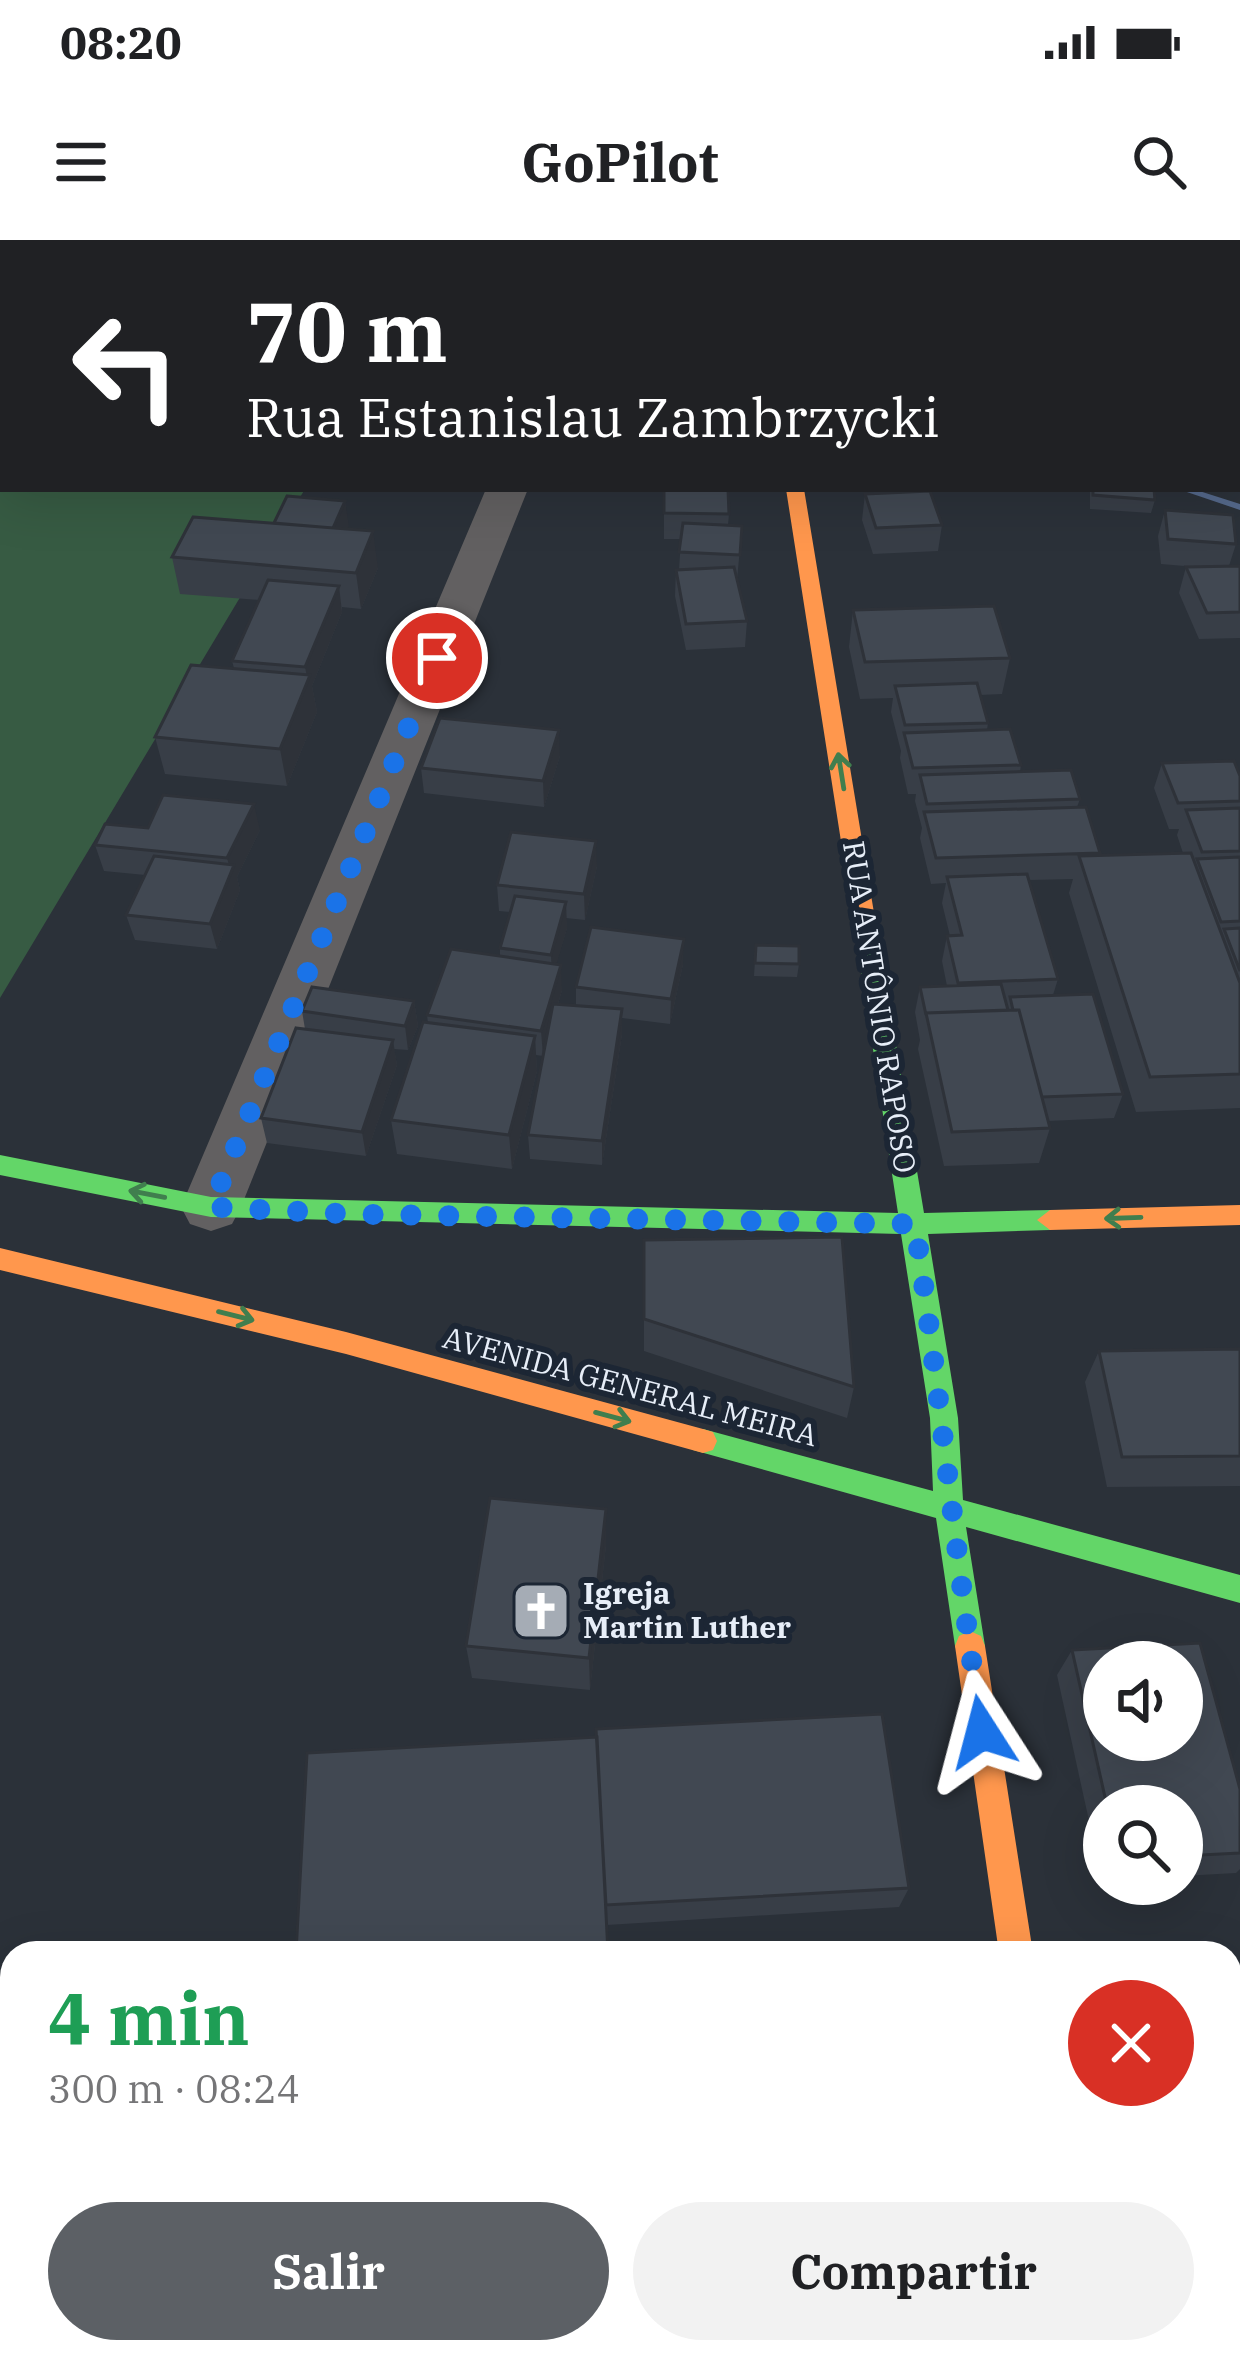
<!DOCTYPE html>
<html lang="es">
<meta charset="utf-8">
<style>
:root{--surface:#fff;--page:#f2f2f2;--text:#202124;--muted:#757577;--accent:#5c6065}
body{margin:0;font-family:"IBM Plex Serif",serif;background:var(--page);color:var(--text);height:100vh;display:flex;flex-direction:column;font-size:45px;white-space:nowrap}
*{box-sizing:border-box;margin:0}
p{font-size:39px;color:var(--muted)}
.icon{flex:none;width:66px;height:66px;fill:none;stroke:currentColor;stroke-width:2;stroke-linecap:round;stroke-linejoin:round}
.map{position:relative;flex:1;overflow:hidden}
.drawer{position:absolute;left:0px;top:1701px;width:1242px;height:423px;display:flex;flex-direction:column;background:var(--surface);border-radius:36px 36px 0 0;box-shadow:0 12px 48px #0002}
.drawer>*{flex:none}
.hud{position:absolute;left:0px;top:0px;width:1242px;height:252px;box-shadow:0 12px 48px #0002;background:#202124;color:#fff;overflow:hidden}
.fabs{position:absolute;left:1083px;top:1401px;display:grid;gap:24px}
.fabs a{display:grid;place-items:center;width:120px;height:120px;border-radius:50%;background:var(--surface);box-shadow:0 12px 48px #0002;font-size:60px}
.pin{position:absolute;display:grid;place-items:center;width:102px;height:102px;color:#fff;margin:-51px;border:6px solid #fff;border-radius:50%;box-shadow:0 3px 12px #0007}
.me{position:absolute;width:132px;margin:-66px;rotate:351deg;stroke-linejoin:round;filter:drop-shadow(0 0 9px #0008)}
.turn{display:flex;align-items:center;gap:42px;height:252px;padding:0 48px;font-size:54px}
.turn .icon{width:156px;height:156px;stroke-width:2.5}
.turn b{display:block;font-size:84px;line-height:102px}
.round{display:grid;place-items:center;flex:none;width:126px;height:126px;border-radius:63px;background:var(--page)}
.headline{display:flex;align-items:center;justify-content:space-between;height:204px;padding:0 48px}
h1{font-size:72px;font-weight:700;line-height:90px;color:#1e9e55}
.primary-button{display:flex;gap:24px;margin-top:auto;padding:24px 48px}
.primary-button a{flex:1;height:138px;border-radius:72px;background:var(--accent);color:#fff;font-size:48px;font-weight:700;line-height:138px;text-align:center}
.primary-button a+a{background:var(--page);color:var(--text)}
.status{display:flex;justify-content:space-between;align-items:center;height:84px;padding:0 60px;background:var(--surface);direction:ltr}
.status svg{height:33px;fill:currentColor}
header{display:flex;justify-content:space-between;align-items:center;height:156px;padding:0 48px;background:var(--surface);font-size:54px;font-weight:700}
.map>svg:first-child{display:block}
</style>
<div class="status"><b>08:20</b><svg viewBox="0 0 49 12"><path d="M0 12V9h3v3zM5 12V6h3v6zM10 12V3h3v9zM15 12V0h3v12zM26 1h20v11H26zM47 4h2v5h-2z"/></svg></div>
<header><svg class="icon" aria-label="menu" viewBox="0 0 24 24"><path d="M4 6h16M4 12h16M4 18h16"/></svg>GoPilot<svg class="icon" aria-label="search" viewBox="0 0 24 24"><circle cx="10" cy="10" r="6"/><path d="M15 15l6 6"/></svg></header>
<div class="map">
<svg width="1240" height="2122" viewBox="0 0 1240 2122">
<rect width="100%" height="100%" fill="#2b3139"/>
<path fill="#375b43" d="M 0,0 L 548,3 L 3,3 L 3,249 L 305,249 L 0,758 Z"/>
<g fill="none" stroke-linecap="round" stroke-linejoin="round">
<path fill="#54688a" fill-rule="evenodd" d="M 647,0 L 656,0 L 659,3 L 650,3 Z
M 1178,249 L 1193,249 L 1240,264 L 1240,270 Z"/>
<path fill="#626061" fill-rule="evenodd" d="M 738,0 L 772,0 L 773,3 L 739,3 Z
M 486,249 L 528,249 L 241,967 L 232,984 L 211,991 L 190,984 L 181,967 Z
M 1031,2112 L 1123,2112 L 1125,2122 L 1033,2122 Z"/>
<path fill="#63d668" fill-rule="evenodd" d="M 866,683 L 877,691 L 924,973 L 1050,970 L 1063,980 L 1050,990 L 928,994 L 958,1178 L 963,1260 L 1240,1335 L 1240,1363 L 966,1287 L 985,1406 L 981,1416 L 970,1421 L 959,1416 L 955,1406 L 936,1278 L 693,1210 L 689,1201 L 693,1192 L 703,1189 L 933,1251 L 930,1178 L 901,994 L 211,977 L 0,935 L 0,915 L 211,957 L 898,973 L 855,691 Z"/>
<path fill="#ff974d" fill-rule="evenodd" d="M 786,249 L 804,249 L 877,691 L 866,699 L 855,691 Z
M 1240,965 L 1240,985 L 1050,990 L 1037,980 L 1050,970 Z
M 0,1008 L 346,1092 L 703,1189 L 713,1192 L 717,1201 L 713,1210 L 703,1213 L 346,1114 L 0,1030 Z
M 970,1391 L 981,1396 L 985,1406 L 1033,1713 L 999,1713 L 955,1406 L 959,1396 Z"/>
</g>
<path fill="#383e47" d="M 968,0 L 1240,0 L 1240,44 L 1239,3 L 969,3 Z
M 664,249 L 729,274 L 728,285 L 742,286 L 737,340 L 747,381 L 745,407 L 686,410 L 675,356 L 676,330 L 679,330 L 681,299 L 664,299 Z
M 1090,249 L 1154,249 L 1155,260 L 1151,273 L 1090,269 Z
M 865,254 L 942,285 L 938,311 L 873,314 L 862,280 Z
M 345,261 L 348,289 L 378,328 L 361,369 L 342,367 L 342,372 L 312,446 L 317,472 L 287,546 L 165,534 L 155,497 L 234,428 L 232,421 L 259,360 L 180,354 L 172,317 Z
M 1165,270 L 1236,304 L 1229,326 L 1240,326 L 1240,398 L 1199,399 L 1179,353 L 1186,327 L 1196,327 L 1161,324 L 1158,296 Z
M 853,370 L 1010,418 L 1002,454 L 980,455 L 988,483 L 987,490 L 1021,525 L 1020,532 L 1080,559 L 1077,567 L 1100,613 L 1100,616 L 1183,613 L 1177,595 L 1179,589 L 1169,589 L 1154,548 L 1162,523 L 1240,536 L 1240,868 L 1136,872 L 1069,653 L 1073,639 L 1029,640 L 1058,739 L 1053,755 L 1123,854 L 1114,878 L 1048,881 L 1050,888 L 1039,923 L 944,926 L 918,809 L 920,800 L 915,772 L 920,747 L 947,746 L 942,721 L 947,696 L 950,696 L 942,663 L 946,643 L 931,644 L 920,598 L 922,588 L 915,561 L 916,554 L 908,554 L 900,518 L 901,511 L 891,472 L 893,458 L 860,459 L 849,407 Z
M 560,516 L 544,567 L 424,553 L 421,528 Z
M 148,588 L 260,590 L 237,637 L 240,650 L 217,709 L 135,700 L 126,675 L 145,635 L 104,631 L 95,605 Z
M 597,626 L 585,680 L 566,678 L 567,688 L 556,724 L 562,750 L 558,764 L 576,766 L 576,747 L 683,724 L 670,784 L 622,778 L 622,794 L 602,925 L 530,919 L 528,895 L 543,816 L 536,815 L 537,831 L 512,929 L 397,914 L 391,880 L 428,783 L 427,775 L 500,716 L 500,708 L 511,672 L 499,671 L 497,645 Z
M 756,705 L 799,724 L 797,737 L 754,736 Z
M 414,761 L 418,786 L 408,810 L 394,809 L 397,825 L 366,916 L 267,903 L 261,878 L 305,789 L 302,771 Z
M 644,1000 L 854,1147 L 847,1178 L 644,1111 Z
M 1240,1109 L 1240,1246 L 1107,1247 L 1085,1142 L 1099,1111 Z
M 606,1269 L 606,1305 L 590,1450 L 472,1438 L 466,1406 Z
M 1072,1410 L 1240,1549 L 1240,1629 L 1236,1633 L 1182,1636 L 1182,1566 L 1104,1566 L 1104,1640 L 1102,1640 L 1057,1435 Z
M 307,1513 L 909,1648 L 899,1667 L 607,1685 Z"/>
<path fill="#2e3239" d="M 345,261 L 349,286 L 335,318 L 331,293 Z
M 373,291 L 378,328 L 361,369 L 356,333 Z
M 339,346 L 342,372 L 312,446 L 317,472 L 287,546 L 280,509 L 308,442 L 305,427 Z
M 559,490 L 560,516 L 544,567 L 543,541 Z
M 254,564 L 260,590 L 237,637 L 240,650 L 217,709 L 210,684 L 231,632 L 227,618 Z
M 596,601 L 597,626 L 585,680 L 584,654 Z
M 566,662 L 567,688 L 552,740 L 551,715 Z
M 684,699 L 683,724 L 670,784 L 671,759 Z
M 561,725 L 562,750 L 543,816 L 541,791 Z
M 414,761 L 418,786 L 408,810 L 405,786 Z
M 622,769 L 622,794 L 602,925 L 602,901 Z
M 535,796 L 537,831 L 512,929 L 509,895 Z
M 393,800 L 397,825 L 366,916 L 362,892 Z
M 606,1269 L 606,1305 L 590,1450 L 589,1418 Z
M 265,2112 L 283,2112 L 282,2122 L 265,2122 Z"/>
<path fill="#414852" stroke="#2e3239" stroke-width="3" fill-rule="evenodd" d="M 345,0 L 404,0 L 403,3 L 343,3 Z
M 418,0 L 473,0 L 471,3 L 417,3 Z
M 885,0 L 937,0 L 938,3 L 886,3 Z
M 986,0 L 1041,0 L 1042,3 L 987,3 Z
M 664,249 L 728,249 L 729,274 L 664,273 Z
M 1093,249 L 1154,249 L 1155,260 L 1093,255 Z
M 930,251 L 942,285 L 876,288 L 865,254 Z
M 287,256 L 345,261 L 333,288 L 274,283 Z
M 1165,270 L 1233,275 L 1236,304 L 1168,299 Z
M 193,277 L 373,291 L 356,333 L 172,317 Z
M 683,283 L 742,286 L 740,315 L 679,312 Z
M 1240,326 L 1240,372 L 1207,373 L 1186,327 Z
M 734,327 L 747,381 L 686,384 L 676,330 Z
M 268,340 L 339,346 L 305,427 L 232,421 Z
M 994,366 L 1010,418 L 865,422 L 853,370 Z
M 191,425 L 310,435 L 280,509 L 155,497 Z
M 977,443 L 988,483 L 905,485 L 895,446 Z
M 440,478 L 559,490 L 543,541 L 421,528 Z
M 1010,489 L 1021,525 L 913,528 L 904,493 Z
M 1234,521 L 1240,536 L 1240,561 L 1178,563 L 1162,523 Z
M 1071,530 L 1080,559 L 927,564 L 920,535 Z
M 163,555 L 254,564 L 227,618 L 95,605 L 105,584 L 148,588 Z
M 1086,567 L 1100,613 L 936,618 L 924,572 Z
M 1240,568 L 1240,611 L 1202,612 L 1186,570 Z
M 511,592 L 596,601 L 584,654 L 497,645 Z
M 1191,613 L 1240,743 L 1240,834 L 1150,837 L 1079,616 Z
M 154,616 L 234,625 L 210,684 L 126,675 Z
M 1240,617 L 1240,681 L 1221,682 L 1197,619 Z
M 1027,634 L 1058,739 L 958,743 L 947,696 L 962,695 L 947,637 Z
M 515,656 L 566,662 L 551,715 L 500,708 Z
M 591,687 L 684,699 L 671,759 L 576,747 Z
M 1240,688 L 1240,731 L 1224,689 Z
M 756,705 L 799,706 L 799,724 L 755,723 Z
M 451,709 L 561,725 L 541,791 L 427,775 Z
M 1001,744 L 1008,770 L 926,773 L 926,775 L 920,747 Z
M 312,747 L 414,761 L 405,786 L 302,771 Z
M 1093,754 L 1123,854 L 1042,857 L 1019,770 L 1013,770 L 1010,757 Z
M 553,764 L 622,769 L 602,901 L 528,895 Z
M 1019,770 L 1050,888 L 952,892 L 926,773 Z
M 423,782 L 535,796 L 509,895 L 391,880 Z
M 296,788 L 393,800 L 362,892 L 261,878 Z
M 842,997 L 854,1147 L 644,1079 L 644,1000 Z
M 1240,1109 L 1240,1216 L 1122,1217 L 1099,1111 Z
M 490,1258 L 606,1269 L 589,1418 L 466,1406 Z
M 1200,1403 L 1240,1549 L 1240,1613 L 1182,1616 L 1182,1566 L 1107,1566 L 1072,1410 ZM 1104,1422 L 1182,1422 L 1182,1500 L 1104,1500 Z
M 882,1474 L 909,1648 L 606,1665 L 596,1489 Z
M 597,1497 L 608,1713 L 296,1713 L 307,1513 Z
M 55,2112 L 265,2112 L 265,2122 L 53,2122 Z
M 514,2112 L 638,2112 L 638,2122 L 515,2122 Z"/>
<defs><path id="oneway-shaft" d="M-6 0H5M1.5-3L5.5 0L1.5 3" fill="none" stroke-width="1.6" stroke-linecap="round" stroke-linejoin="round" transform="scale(3)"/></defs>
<g stroke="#407e4e">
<use href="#oneway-shaft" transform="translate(841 531) rotate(-99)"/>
<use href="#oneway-shaft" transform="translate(147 954) rotate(-169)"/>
<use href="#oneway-shaft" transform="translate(1123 978) rotate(178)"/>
<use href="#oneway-shaft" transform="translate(236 1076) rotate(14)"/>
<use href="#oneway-shaft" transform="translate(613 1177) rotate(15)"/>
</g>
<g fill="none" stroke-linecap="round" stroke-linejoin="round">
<path stroke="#1a73e8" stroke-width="21" stroke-dasharray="0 37.8" d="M 437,418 L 211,967 L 352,974 L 915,984 C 940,1153 956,1322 982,1492"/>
</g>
<defs>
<symbol id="church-square" viewBox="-11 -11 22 22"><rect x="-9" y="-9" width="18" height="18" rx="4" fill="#a5acb5" stroke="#1c2634"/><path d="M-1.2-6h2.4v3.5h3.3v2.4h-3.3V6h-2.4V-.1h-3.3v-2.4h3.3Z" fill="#fff"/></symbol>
</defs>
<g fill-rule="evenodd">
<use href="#church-square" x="508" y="1338" width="66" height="66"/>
</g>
<g text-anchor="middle" stroke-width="12" stroke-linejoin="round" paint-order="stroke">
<g font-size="30" fill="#e7eef8" stroke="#1c2634">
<text transform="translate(879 767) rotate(81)" y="10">RUA ANTÔNIO RAPOSO</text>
<text transform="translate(630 1147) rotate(15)" y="10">AVENIDA GENERAL MEIRA</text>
</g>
<g font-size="30" font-weight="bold" fill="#e7eef8" stroke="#1c2634" text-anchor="start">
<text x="583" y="1364">Igreja<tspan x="583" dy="34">Martin Luther</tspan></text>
</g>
</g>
</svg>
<div class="fabs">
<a><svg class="icon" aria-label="sound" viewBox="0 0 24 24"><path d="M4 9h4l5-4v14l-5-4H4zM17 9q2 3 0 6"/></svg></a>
<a><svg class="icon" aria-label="search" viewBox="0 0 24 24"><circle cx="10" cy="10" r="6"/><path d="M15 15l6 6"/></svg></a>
</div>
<div class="pin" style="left:437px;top:418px;background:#d93025"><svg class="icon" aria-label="arrive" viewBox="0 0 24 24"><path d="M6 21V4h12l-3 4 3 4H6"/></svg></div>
<svg class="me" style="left:982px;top:1492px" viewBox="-20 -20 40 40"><path d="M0-17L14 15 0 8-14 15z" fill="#1a73e8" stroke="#fff" stroke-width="4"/></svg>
<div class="hud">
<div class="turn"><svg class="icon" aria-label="left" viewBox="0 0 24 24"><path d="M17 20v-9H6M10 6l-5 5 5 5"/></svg><div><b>70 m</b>Rua Estanislau Zambrzycki</div></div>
</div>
<section class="drawer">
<div class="headline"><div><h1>4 min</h1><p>300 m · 08:24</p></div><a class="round" style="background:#d93025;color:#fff"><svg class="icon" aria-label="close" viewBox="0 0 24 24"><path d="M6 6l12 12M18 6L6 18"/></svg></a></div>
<div class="primary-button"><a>Salir</a><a>Compartir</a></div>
</section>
</div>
